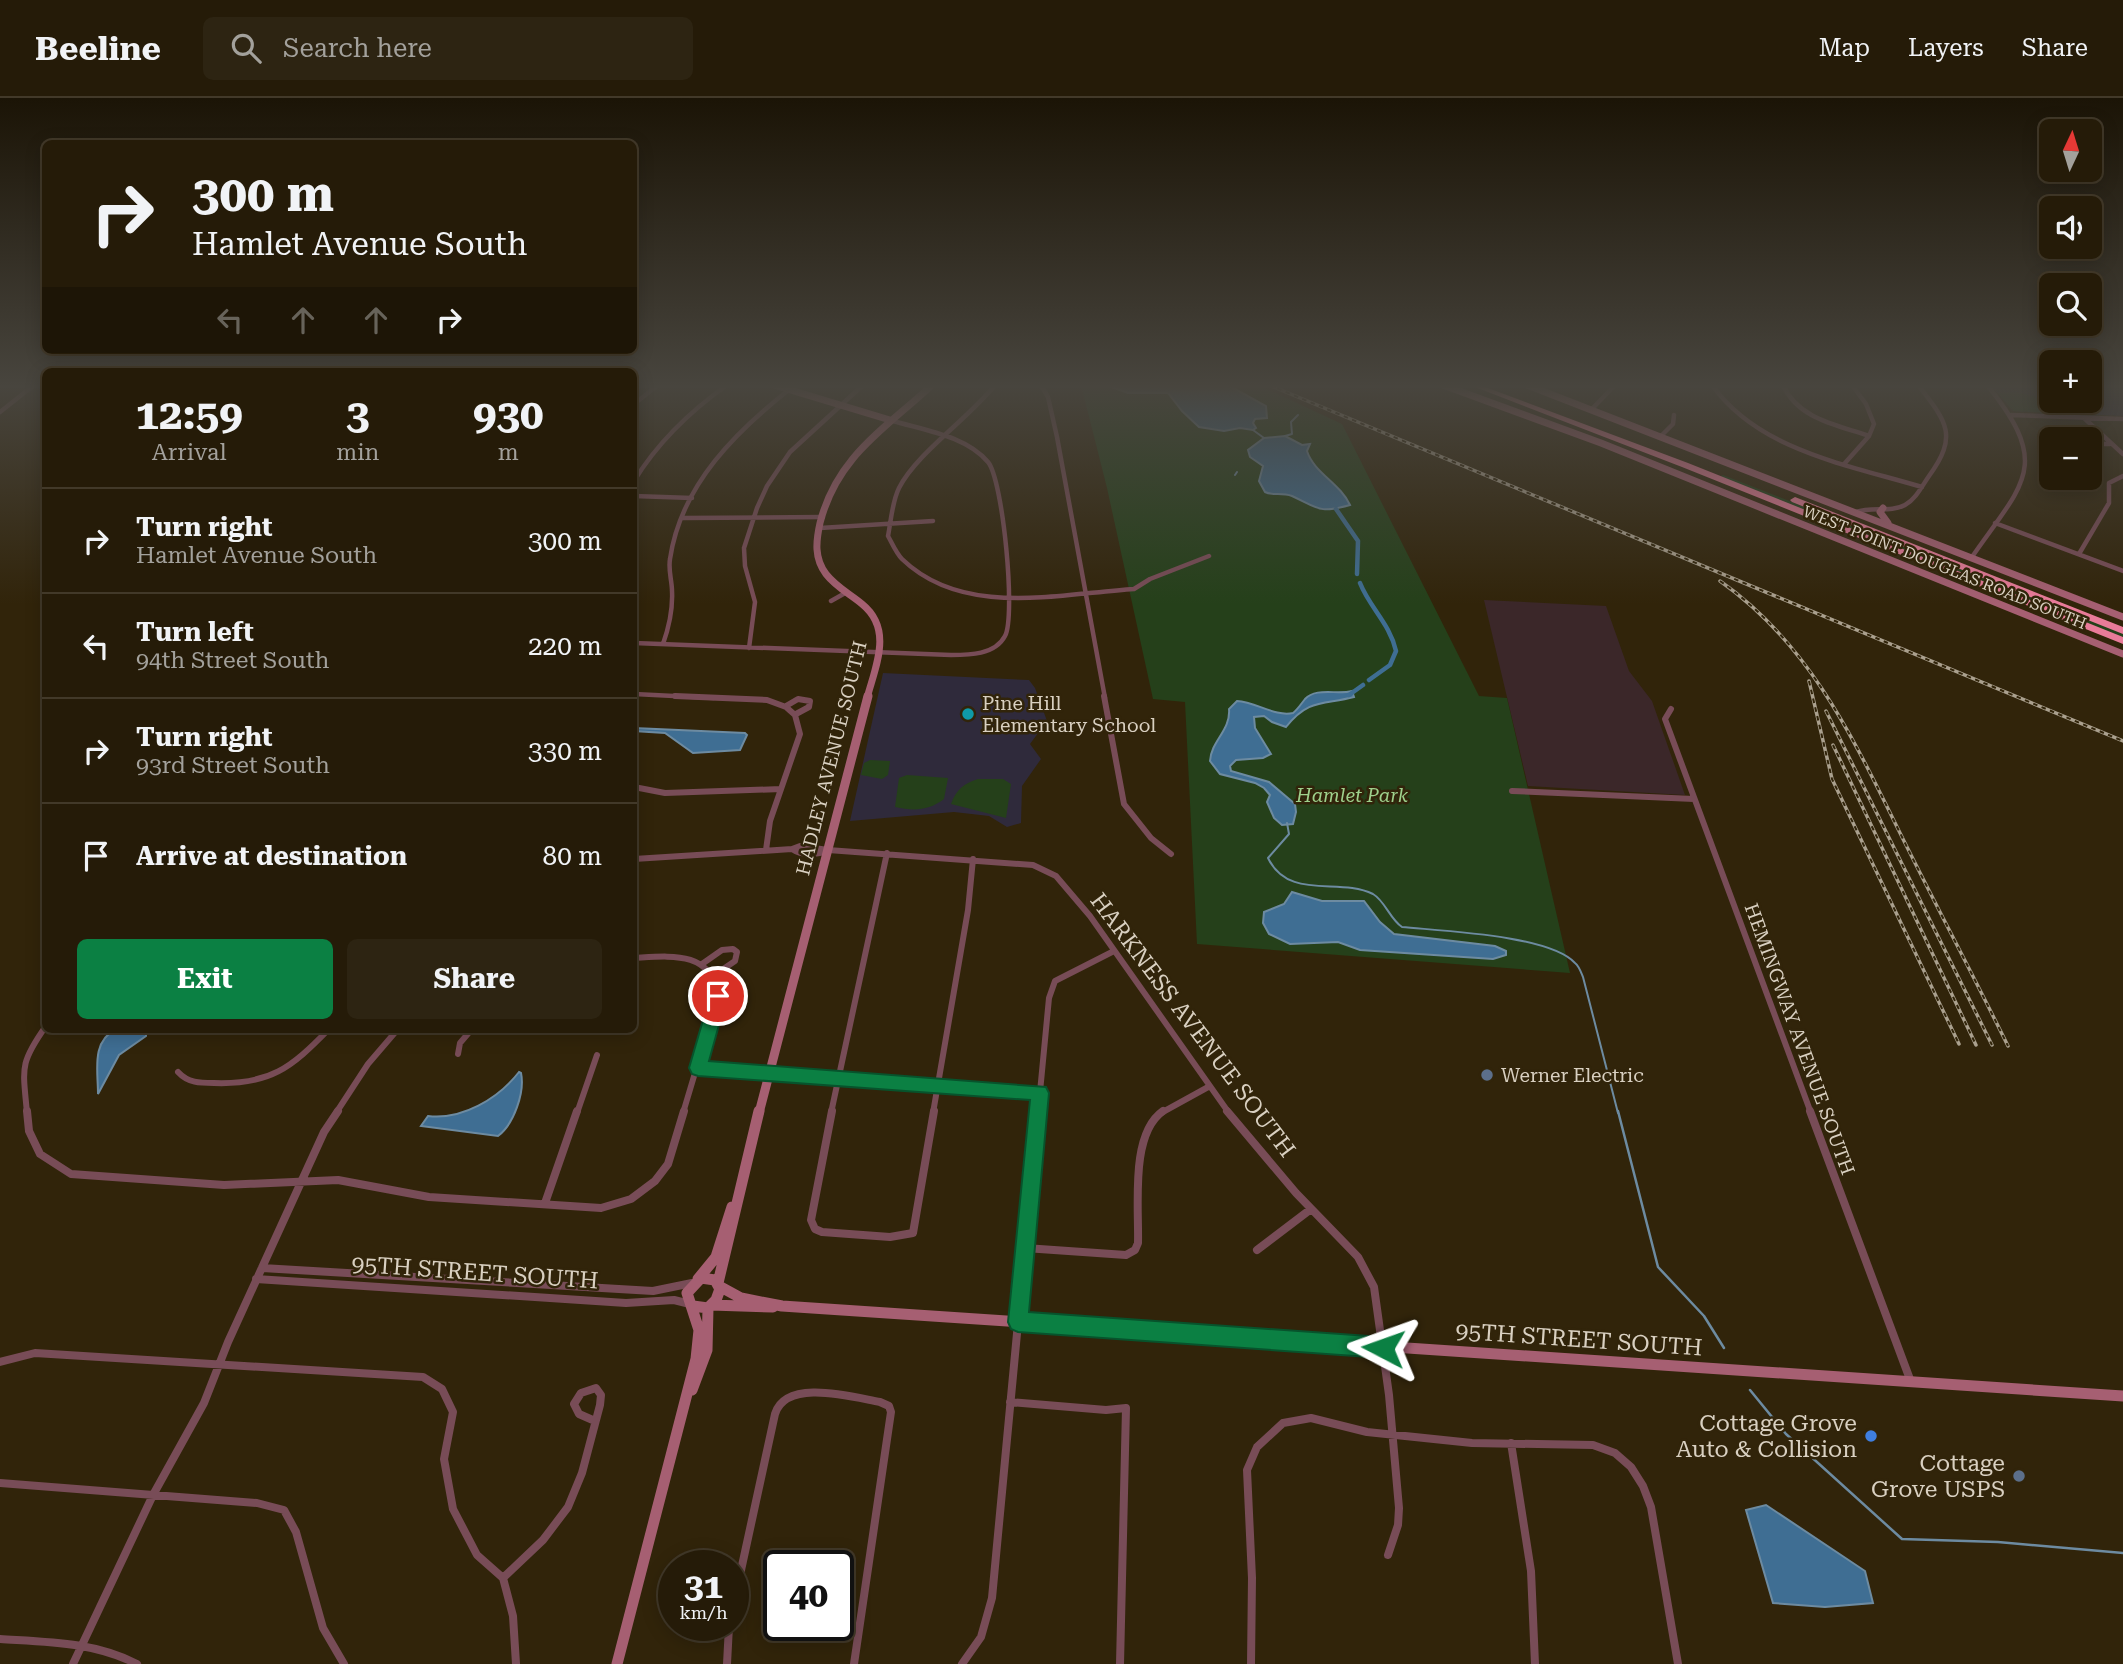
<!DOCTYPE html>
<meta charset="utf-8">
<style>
:root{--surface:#251b08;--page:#2d2412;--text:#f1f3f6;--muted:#a3a19c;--line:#423929;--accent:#0b8043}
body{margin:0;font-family:"Roboto Serif",serif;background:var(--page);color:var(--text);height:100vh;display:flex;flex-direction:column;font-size:26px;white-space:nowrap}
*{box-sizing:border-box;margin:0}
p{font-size:23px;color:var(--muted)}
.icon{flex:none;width:38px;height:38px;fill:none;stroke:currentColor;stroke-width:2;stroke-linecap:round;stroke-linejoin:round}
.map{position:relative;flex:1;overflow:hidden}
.panel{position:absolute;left:42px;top:270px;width:595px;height:665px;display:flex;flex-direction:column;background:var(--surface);border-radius:10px;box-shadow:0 4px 18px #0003,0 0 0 2px var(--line)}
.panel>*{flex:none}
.banner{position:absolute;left:42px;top:42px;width:595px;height:214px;border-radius:10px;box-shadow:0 4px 18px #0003,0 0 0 2px var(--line);background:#251b08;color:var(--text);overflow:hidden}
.needle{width:46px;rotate:4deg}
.controls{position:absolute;left:2039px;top:21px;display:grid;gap:14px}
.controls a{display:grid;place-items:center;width:63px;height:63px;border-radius:10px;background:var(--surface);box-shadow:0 4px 18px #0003,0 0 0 2px var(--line);font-size:35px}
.speed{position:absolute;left:658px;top:1452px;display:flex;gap:14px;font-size:35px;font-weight:700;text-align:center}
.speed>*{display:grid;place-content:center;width:91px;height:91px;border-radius:50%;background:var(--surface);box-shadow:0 4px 18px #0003,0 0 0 2px var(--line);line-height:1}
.speed small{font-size:18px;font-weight:400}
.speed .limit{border:4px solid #111;border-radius:10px;background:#fff;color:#111}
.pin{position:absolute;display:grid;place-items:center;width:60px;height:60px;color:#fff;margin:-30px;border:4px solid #fff;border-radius:50%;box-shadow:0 2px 7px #0007}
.me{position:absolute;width:77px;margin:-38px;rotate:274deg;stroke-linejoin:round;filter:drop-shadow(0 0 5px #0008)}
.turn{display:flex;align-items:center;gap:24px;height:147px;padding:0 35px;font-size:32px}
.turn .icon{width:91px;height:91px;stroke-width:2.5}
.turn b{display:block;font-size:49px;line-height:60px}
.lanes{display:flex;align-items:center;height:66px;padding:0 35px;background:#0003;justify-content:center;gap:35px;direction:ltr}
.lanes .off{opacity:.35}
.eta{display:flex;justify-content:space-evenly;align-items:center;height:119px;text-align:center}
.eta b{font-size:42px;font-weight:700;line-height:49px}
.primary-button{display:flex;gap:14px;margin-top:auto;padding:14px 35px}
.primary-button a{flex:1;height:80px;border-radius:10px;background:var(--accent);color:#fff;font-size:28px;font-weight:700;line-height:80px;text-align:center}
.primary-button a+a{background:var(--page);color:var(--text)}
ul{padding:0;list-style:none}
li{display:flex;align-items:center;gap:21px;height:105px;padding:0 35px;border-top:2px solid var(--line)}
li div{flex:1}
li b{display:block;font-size:26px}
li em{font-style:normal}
header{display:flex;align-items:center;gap:42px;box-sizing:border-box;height:98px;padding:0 35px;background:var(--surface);border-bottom:2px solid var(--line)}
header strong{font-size:33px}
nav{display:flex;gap:38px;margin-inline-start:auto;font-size:24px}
.search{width:490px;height:63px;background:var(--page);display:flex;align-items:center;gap:18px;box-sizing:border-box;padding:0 24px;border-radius:10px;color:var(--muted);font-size:26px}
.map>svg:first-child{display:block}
</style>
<header>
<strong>Beeline</strong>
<div class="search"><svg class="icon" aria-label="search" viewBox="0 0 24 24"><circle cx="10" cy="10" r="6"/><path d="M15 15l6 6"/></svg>Search here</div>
<nav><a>Map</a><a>Layers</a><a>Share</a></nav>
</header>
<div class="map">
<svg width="2123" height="1566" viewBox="0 0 2123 1566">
<rect width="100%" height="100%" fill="#31240a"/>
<path fill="#3b2729" d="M 1484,502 L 1606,508 L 1629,573 L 1652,603 L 1685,697 L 1528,688 Z"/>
<path fill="#2f2a3b" d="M 1991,287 L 2051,287 L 2051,303 L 2090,303 L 2090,287 L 2123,287 L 2123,318 L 2013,313 Z
M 883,575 L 1029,582 L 1035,590 L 1047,623 L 1030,646 L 1041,661 L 1022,688 L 1021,725 L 1007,729 L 989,718 L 954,714 L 850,723 Z"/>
<path fill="#25401a" d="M 1081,287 L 1258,287 L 1342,326 L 1479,598 L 1507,600 L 1570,875 L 1197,846 L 1185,604 L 1153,601 L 1107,390 Z
M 2018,294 L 2036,299 L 2054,315 L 2013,313 L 1998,295 Z
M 1723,377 L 2123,534 L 2123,540 L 1723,380 L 1721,378 Z
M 870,662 L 890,663 L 888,677 L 882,681 L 861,677 L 864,665 Z
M 907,677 L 948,680 L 944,701 C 928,713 914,713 895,709 L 899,680 Z
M 978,681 L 1003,681 L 1011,686 L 1006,720 L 951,706 C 956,692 964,685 978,681 Z"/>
<path fill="#3f6e93" stroke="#6d8ba1" stroke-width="2" d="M 1106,287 L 1228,287 L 1266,308 L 1267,320 L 1255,321 L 1253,325 L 1256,330 L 1253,332 L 1240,330 L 1224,333 L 1199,329 L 1182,313 L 1168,295 L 1128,295 Z
M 1285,338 L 1302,347 L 1310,346 L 1307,353 C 1314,375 1340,385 1350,407 C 1319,416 1318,410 1292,398 C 1282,394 1273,398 1265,394 L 1259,383 L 1263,368 L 1250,359 L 1248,352 L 1264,340 Z
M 1352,593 L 1354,599 C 1324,607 1309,600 1286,629 L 1272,624 L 1264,618 L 1254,619 L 1255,630 L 1271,656 L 1263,660 L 1236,662 L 1230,668 L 1231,673 L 1269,684 L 1295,706 L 1296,714 L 1293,726 L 1282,727 L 1274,720 L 1267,704 L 1270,697 L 1264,690 L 1255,685 L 1220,676 L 1210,663 C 1211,643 1231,632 1229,611 L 1237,603 C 1256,604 1275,619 1293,615 C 1298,611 1301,606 1305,601 C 1316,589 1337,597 1352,593 Z
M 634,630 L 745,635 L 747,637 L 740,652 L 693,655 L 665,635 L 634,633 Z
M 1292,794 L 1322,803 L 1364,803 L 1380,824 L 1394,836 L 1495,848 L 1506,853 L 1506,857 L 1493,861 L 1360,852 L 1338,844 L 1290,846 L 1269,836 L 1263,825 L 1264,814 L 1284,806 Z
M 116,931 L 146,931 L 146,938 L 119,957 L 98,996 C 98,972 91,944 116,931 Z
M 519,974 L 521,975 C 525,994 514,1026 498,1038 L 421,1028 L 428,1018 C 462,1022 498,1001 519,974 Z
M 1766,1407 L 1865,1473 L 1873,1505 L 1825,1509 L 1773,1505 L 1746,1412 Z"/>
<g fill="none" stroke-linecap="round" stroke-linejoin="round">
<path stroke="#6d8ba1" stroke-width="2" d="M 1253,332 L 1264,340
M 1285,338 L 1292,336 L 1291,324 L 1298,317
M 1235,377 L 1237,374
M 1287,725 L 1289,736 L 1268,760 C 1289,803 1339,779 1373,796 C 1385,803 1390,821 1402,829 C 1442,833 1549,837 1575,865 C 1579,868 1581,874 1583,879 L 1618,1015"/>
<path stroke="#6d8ba1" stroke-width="2.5" d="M 1618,1013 L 1658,1169 L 1704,1218 L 1724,1250
M 1750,1292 L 1786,1336 L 1902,1441 L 1998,1444 L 2123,1455"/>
<path stroke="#3f6e93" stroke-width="4.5" d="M 1336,411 L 1358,443 L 1357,476
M 1360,485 C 1370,510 1390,526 1396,553 L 1390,567 L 1369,582
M 1349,597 L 1363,587"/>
<path stroke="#784c57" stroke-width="4.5" d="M 995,287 C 969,320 916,356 899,390 C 892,404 891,423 888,438 C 892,445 896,455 902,461 C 963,520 1058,496 1134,491 L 1150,481 L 1209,458
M 1041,287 L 1048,299 L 1057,339 L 1105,600
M 1712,287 C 1759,353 1849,367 1922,389
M 1783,287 C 1798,321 1837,327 1869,338
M 634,306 L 658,287
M 1592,311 L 1615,287
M 0,314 L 34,287
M 2011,317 L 2123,321
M 2084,320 L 2123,356
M 1661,338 L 1673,326 L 1674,317
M 2093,346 L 2110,346
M 1845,365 L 1869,338 L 1874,326 L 1866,306 L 1852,287
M 634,383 C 658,344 689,314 727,287
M 634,398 L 692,400
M 1856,414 C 1872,408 1890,415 1905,407 C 1916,401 1922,388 1929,378 C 1959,337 1946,323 1918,287
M 683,420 L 823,419
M 1995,425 L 2123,473
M 820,430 L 933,423
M 2079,456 L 2109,405 L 2109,385 L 2123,378
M 1972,459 C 2023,385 2053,368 1987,287
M 831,503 L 847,494
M 634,545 L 951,557 C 969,557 995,557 1005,538 C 1016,518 1003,382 988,364 C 965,337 922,332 890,322
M 663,546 C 669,529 673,512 672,493 C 672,483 668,472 670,461 C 681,386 738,331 795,287
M 749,550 L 755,504 L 745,468 L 744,450 L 757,410 L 767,388 L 790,354 L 863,287
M 634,596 L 714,600"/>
<path stroke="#784c57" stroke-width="6" d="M 675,598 L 767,602 L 786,609 L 795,617 L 800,636 L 770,723 L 766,752
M 1104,598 L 1124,706 L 1151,740 L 1171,756
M 786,608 L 798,601 L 810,603 L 809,609 L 796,616
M 1671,611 L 1665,621 L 1811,1015
M 634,689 L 665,695 L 781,691
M 1512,693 L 1694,701
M 800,748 L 828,752 C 818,757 802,758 792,751 Z
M 828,752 L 1033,767 L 1056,778 L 1090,818 L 1229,1015
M 634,761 L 792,751
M 634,860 C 670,858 712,852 718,898 L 683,1015
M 702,866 L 722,852 L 733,851 L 737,854 L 735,863 L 713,878
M 458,956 L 460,945 L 472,931
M 698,970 L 1040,995
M 178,974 C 188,985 200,985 214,985 C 270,987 291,970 329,931
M 27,1015 C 23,970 19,966 46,928
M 336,1015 L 368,966 L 398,931
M 577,1015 L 597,957
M 831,1015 L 887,755
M 933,1015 L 968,812 L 973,761
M 1038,1015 L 1049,900 L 1055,883 L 1114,853
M 1161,1015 L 1210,988"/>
<path stroke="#784c57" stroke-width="8" d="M 27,1013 L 29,1033 L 40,1056 L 71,1076 L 224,1087 L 338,1082 L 429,1099 L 601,1110 L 631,1101 L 655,1083 L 668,1066 L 684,1013
M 832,1013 L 811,1122 L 815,1131 L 822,1134 L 890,1139 L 913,1135 L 934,1013
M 1227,1013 L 1296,1095 L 1358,1159 L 1374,1189 L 1389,1297 L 1399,1410 L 1398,1427 L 1388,1457
M 1810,1013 L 1911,1284
M 545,1105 L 577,1013
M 1025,1150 L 1126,1157 L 1135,1152 L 1138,1145 C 1139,1108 1130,1036 1163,1013
M 1257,1152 L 1311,1111
M 262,1170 L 653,1193 L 692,1185
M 256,1181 L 626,1205 L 674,1202 L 690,1206
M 0,1264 L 35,1255 L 423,1279 L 442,1291 L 453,1314 L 444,1361 L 453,1411 L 477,1457 L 503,1480 L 513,1518 L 516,1566
M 1010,1304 L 1106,1312 L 1126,1310 L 1120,1566
M 1511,1345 L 1531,1473 L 1535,1566
M 0,1385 L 257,1405 L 284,1412 L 296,1434 L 323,1530 L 344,1566
M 503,1480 L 543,1442 L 568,1409 L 582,1375 L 600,1307 L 601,1297 L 596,1290 L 581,1295 L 574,1306 L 579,1316 L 595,1323
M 733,1509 L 775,1316 C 786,1280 852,1299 880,1304 L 889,1308 L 891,1314 L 854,1566
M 0,1541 C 48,1544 94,1544 137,1566
M 73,1566 L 153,1397 L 204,1305 L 228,1244 L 324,1034 L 338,1013
M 727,1566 L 729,1528
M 962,1566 L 981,1539 L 992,1500 L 1038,1013
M 1251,1566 L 1252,1480 L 1247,1372 L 1257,1349 L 1283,1325 L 1311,1320 L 1367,1334 L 1472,1345 L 1593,1347 L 1615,1355 L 1631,1369 L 1643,1388 L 1651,1409 L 1678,1566"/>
<path stroke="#a65f72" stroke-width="7" d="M 774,287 L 890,322
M 1443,287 L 1601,345 L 2123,556
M 1527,287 L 2123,519
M 1883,410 L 1880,414 L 1888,425
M 867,600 C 876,567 893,531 862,506 C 850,496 836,489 826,476 C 814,460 816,443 820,425 C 837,358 885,331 932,287"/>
<path stroke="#a65f72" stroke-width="9" d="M 759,1015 L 868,598"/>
<path stroke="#a65f72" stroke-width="11" d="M 698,1181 L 716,1159 L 732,1109
M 718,1185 L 759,1013
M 719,1188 L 741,1200 L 782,1208 L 2123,1298
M 711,1207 L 773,1209
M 692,1292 L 707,1252 L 708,1210
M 617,1566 L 696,1261 L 699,1232 L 687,1195 L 701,1180 L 715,1182 L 720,1191 L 716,1202 L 708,1210 L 693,1208"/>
<path fill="#e97b99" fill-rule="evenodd" d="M 1470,287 L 1480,287 L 1688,365 L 2123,539 L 2123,546 L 1682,369 Z
M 1795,399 L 2123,529 L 2123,536 L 1792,404 L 1790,402 Z"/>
<defs>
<path id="rail" d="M 1269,287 L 2123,643
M 1720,483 C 1814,549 1857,649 1907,749 C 1940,815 1975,881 2008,948
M 1809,583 L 1832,681 L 1959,946
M 1826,613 L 1992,947
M 1833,647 L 1976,947"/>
</defs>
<use href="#rail" stroke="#aaa08e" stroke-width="3.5"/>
<use href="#rail" stroke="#31240a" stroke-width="2" stroke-dasharray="4.5" stroke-linecap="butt"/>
</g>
<linearGradient id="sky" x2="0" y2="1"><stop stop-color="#1b1406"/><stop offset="0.57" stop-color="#48453e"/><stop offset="1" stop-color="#48453e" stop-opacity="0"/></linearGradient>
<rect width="2123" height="506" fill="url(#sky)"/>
<path fill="#0b8043" stroke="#07532c" stroke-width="2" d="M 718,891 L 724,893 L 727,898 L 709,963 L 1046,989 L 1049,995 L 1029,1214 L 1383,1239 L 1390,1242 L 1393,1250 L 1390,1257 L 1383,1260 L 1018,1234 L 1011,1231 L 1008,1224 L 1030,1002 L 698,978 L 692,976 L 689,970 L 710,898 L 712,893 Z"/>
<circle fill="#0f9aa8" stroke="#31240a" stroke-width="2.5" cx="968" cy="616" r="7"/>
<g fill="#5c6f8a" stroke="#31240a" stroke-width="2.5">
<circle cx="1487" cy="977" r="7"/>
<circle cx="2019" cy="1378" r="7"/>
</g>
<circle fill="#3f7fe0" stroke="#31240a" stroke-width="2.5" cx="1871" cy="1338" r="7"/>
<g text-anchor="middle" stroke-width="5" stroke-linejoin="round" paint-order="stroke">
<g font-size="16" fill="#d9d0c1" stroke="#31240a">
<text transform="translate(1945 469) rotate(22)" y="6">WEST POINT DOUGLAS ROAD SOUTH</text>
</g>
<g font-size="19" fill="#d9d0c1" stroke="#31240a" text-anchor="start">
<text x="982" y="612">Pine Hill<tspan x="982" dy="22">Elementary School</tspan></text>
<text x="1501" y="984">Werner Electric</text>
</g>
<g font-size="19" fill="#d9d0c1" stroke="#31240a">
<text transform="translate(831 660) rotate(-76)" y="7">HADLEY AVENUE SOUTH</text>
<text transform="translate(1800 941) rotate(70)" y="7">HEMINGWAY AVENUE SOUTH</text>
</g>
<g font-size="19" font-style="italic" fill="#9ed18c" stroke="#31240a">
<text x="1352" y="704">Hamlet Park</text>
</g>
<g font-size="23" fill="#d9d0c1" stroke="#31240a">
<text transform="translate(1193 927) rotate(53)" y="8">HARKNESS AVENUE SOUTH</text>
<text transform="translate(475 1174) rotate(4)" y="8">95TH STREET SOUTH</text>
<text transform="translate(1579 1241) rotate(4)" y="8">95TH STREET SOUTH</text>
</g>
<g font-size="23" fill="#d9d0c1" stroke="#31240a" text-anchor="end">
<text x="1857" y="1333">Cottage Grove<tspan x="1857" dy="26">Auto &amp; Collision</tspan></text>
<text x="2005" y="1373">Cottage<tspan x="2005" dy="26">Grove USPS</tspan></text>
</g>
</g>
</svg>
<div class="controls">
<a><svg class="needle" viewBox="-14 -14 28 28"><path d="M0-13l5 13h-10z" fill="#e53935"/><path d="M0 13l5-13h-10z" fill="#a3a19c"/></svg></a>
<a><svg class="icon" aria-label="sound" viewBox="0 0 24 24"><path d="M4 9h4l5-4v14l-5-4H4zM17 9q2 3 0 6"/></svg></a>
<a><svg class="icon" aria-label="search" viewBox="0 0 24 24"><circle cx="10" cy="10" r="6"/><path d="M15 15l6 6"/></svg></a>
<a>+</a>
<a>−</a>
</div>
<div class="speed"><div>31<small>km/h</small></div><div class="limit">40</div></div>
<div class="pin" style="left:718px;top:898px;background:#d93025"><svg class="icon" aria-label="arrive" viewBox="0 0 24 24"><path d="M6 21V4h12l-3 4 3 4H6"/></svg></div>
<svg class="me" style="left:1383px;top:1250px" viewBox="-20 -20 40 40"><path d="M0-17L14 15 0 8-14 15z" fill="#0b8043" stroke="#fff" stroke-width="4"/></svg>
<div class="banner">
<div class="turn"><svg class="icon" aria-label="right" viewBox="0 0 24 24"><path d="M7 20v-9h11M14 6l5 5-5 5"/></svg><div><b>300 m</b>Hamlet Avenue South</div></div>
<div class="lanes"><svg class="icon off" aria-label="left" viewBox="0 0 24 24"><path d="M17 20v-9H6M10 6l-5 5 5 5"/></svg><svg class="icon off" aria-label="ahead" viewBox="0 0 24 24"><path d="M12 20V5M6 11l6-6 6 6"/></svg><svg class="icon off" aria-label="ahead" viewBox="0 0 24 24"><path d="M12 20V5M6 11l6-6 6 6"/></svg><svg class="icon" aria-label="right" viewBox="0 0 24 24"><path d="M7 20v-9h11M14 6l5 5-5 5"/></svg></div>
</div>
<section class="panel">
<div class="eta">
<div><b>12:59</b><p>Arrival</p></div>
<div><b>3</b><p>min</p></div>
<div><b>930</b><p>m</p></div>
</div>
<ul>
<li><svg class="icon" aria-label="right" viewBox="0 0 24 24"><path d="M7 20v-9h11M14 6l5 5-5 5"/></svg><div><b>Turn right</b><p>Hamlet Avenue South</p></div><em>300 m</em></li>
<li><svg class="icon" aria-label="left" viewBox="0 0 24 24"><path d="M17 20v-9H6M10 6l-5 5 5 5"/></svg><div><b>Turn left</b><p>94th Street South</p></div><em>220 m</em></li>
<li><svg class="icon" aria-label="right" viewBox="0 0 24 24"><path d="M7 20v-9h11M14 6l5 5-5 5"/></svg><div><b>Turn right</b><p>93rd Street South</p></div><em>330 m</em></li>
<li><svg class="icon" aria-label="arrive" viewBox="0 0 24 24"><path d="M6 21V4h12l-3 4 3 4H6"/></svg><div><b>Arrive at destination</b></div><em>80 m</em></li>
</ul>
<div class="primary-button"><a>Exit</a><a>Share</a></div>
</section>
</div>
